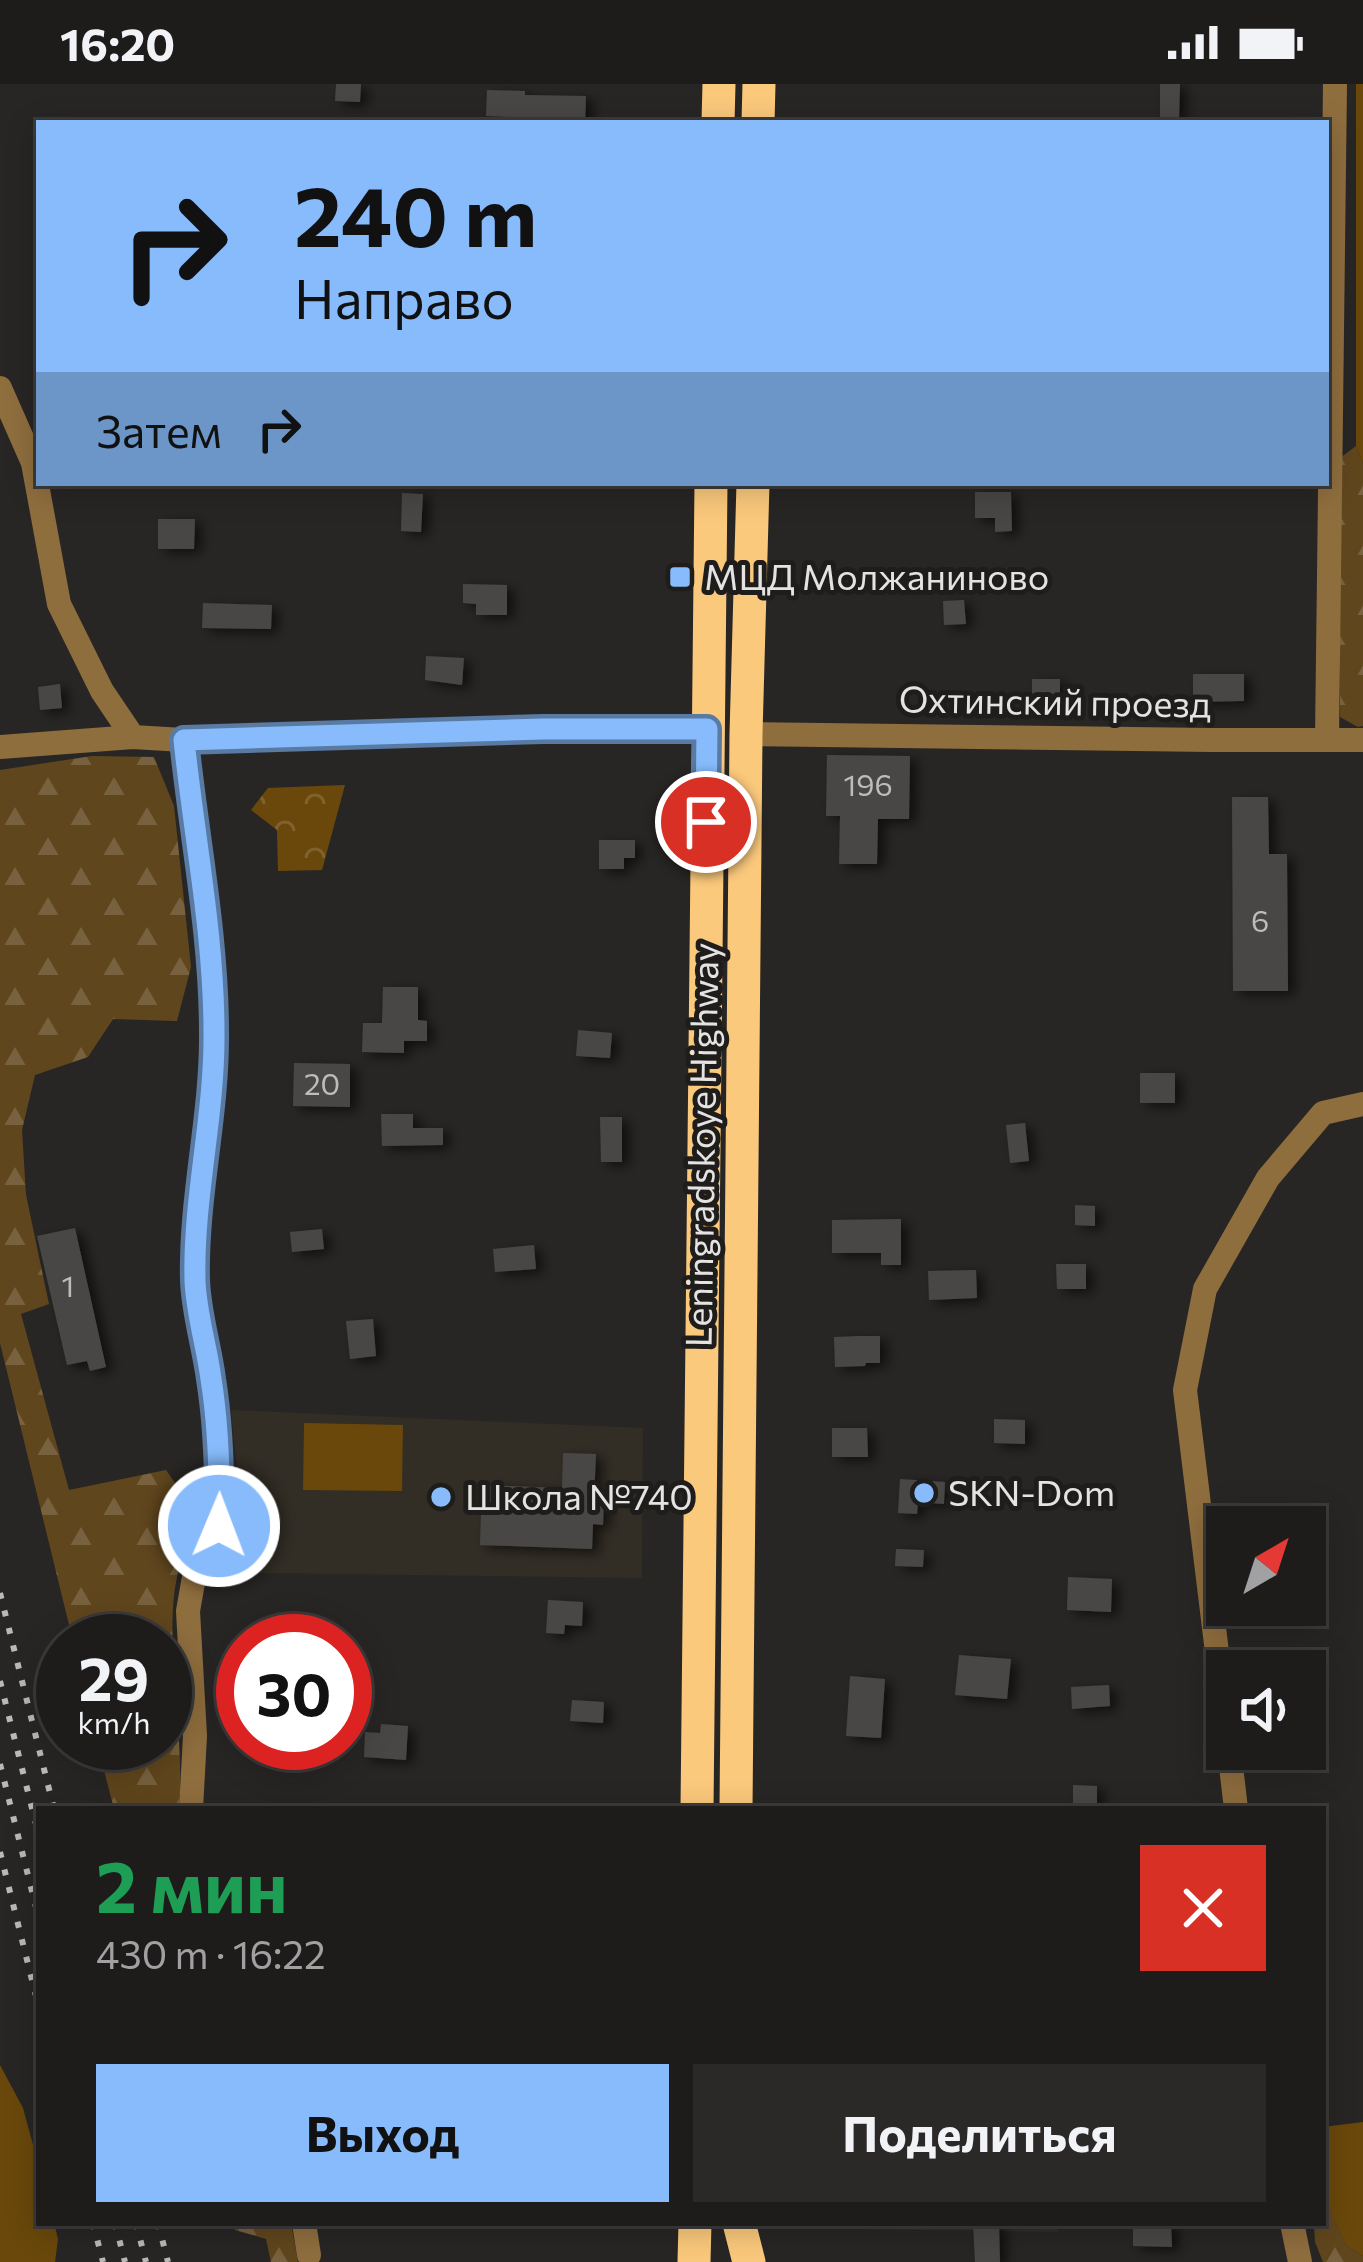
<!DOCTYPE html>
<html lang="ru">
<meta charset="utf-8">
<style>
:root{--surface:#1e1c1b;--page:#2b2928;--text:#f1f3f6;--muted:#a1a1a3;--line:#3c3a3a;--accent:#87bbfb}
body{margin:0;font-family:Commissioner,sans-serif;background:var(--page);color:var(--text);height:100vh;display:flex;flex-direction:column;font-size:45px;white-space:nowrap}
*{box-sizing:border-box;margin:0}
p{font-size:39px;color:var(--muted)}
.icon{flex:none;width:66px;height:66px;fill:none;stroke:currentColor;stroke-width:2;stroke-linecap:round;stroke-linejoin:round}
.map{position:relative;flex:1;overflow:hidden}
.panel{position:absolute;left:36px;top:1722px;width:1290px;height:420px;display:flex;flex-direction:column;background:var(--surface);border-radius:0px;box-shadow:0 6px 30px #0003,0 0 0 3px var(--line)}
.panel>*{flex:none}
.guide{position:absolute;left:36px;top:36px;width:1293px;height:366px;border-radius:0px;box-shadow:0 6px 30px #0003,0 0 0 3px var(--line);background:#87bbfb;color:#111;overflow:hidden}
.needle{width:78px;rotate:39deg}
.tools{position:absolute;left:1206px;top:1422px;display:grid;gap:24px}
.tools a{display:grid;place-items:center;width:120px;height:120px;border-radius:0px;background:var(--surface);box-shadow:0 6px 30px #0003,0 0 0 3px var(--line);font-size:60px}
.speed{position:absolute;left:36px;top:1530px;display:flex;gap:24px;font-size:60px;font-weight:700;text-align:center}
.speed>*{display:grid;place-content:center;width:156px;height:156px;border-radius:50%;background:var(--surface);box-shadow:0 6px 30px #0003,0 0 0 3px var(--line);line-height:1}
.speed small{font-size:30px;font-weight:400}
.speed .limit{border:18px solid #d22;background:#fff;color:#111}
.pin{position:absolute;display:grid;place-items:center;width:102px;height:102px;color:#fff;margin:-51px;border:6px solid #fff;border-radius:50%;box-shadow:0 3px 12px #0007}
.me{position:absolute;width:132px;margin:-66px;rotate:1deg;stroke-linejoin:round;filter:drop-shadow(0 0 9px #0008)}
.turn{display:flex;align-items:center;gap:42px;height:252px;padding:0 60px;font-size:54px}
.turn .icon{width:156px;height:156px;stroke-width:2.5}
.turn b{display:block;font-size:84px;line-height:102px}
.then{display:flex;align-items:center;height:114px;padding:0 60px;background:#0003;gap:24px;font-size:45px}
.round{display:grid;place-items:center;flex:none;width:126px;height:126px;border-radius:0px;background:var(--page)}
.head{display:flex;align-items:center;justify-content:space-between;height:204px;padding:0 60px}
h1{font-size:72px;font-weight:700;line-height:90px;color:#1e9e55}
.primary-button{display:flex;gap:24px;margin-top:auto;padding:24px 60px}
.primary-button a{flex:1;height:138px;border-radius:0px;background:var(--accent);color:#111;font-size:48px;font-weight:700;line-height:138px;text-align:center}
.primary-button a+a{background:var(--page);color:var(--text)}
.status{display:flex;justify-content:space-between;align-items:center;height:84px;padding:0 60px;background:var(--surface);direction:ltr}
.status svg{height:33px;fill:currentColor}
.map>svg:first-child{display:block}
</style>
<div class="status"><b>16:20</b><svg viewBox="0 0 49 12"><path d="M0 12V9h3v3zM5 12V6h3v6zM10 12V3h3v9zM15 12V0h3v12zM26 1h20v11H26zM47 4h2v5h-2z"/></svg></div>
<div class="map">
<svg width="1363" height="2178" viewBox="0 0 1363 2178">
<defs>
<pattern id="forest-firs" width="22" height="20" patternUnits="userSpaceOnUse" patternTransform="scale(3)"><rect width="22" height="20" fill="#60461d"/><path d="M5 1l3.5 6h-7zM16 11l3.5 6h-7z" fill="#77613e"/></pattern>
<pattern id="park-crowns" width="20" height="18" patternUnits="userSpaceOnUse" patternTransform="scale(3)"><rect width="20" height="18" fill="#6a480b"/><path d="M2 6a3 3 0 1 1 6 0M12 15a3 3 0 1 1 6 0" fill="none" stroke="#7f622e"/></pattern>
<filter id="shadow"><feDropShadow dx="7" dy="4" stdDeviation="6" flood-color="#0009"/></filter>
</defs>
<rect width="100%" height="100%" fill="#282624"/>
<path fill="#322d25" d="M 231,1326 L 643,1344 L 642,1494 L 247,1489 Z
M 847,2139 L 1058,2139 L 1058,2148 L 848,2145 Z"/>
<path fill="#6a480b" d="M 1356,0 L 1363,0 L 1363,379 L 1356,362 Z
M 304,1339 L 403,1341 L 402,1407 L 303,1406 Z
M 0,1981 L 23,2024 L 39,2083 L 39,2139 L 54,2139 L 58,2155 L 55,2178 L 0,2178 Z
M 1363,2038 L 1363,2172 L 1346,2162 L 1323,2111 L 1323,2043 Z"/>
<path fill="url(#forest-firs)" d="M 1356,362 L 1363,379 L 1363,642 L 1358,643 L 1340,633 L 1340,374 Z
M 92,672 L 154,673 L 174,722 L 191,883 L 177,937 L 113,935 L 88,973 L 35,991 L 22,1046 L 26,1111 L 49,1220 L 21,1230 L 69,1406 L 166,1386 C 172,1395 183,1408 185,1418 C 191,1440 177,1487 174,1511 C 167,1582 185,1654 179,1725 L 114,1725 L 97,1659 L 165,1659 L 165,1557 L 73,1557 L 0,1259 L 0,686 Z
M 1326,2116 L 1346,2162 L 1363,2172 L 1363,2178 L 1323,2178 L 1315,2158 L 1314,2139 L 1323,2139 L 1323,2120 Z
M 229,2139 L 291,2139 L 298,2178 L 271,2178 L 266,2155 L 235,2146 Z"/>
<path fill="url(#park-crowns)" d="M 345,701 L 322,786 L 278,787 L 277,746 L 251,726 L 268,704 Z"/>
<path fill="#494744" filter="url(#shadow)" d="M 336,0 L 361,0 L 360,18 L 335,17 Z
M 1160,0 L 1180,0 L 1179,35 L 1160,34 Z
M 487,6 L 525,7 L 525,11 L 586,12 L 585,39 L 538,39 L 538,34 L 486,32 Z
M 975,408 L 1011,408 L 1012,447 L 995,448 L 995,434 L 975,434 Z
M 402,409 L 423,410 L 421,448 L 401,447 Z
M 158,435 L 195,435 L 194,465 L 158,465 Z
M 463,500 L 507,501 L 507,531 L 476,531 L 476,520 L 463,519 Z
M 964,516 L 966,540 L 944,541 L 943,517 Z
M 203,519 L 272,521 L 271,545 L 202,544 Z
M 426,572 L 464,574 L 462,601 L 425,596 Z
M 1193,590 L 1244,590 L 1244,617 L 1193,618 Z
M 1032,595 L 1060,595 L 1060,624 L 1038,624 L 1038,617 L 1032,617 Z
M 60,600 L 62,624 L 40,626 L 38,603 Z
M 827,671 L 910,672 L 909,735 L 878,735 L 877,780 L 839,780 L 840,732 L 826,732 Z
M 1232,713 L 1268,713 L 1269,770 L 1287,770 L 1288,907 L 1233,907 Z
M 599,756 L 635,756 L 635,774 L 624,774 L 624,785 L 599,785 Z
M 383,903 L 418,903 L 418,936 L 427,937 L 427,957 L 404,957 L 404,969 L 362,968 L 363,939 L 382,939 Z
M 578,946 L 612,949 L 610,974 L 576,972 Z
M 294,979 L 350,980 L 350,1023 L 293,1022 Z
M 1140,989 L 1175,989 L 1175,1019 L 1140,1019 Z
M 381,1030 L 413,1030 L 413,1044 L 443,1044 L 443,1061 L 382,1062 Z
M 600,1033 L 622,1033 L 622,1078 L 601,1078 Z
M 1025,1039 L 1029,1077 L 1010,1079 L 1006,1041 Z
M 1075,1121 L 1095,1122 L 1095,1142 L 1075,1141 Z
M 901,1135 L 901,1181 L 881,1181 L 881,1169 L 832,1169 L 832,1136 Z
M 75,1144 L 106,1283 L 90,1287 L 87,1277 L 67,1281 L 37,1152 Z
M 322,1145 L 324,1165 L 292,1168 L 290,1148 Z
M 534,1161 L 536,1185 L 495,1188 L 493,1165 Z
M 1056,1180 L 1086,1180 L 1086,1205 L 1057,1205 Z
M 976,1186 L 977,1214 L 929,1216 L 928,1187 Z
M 373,1235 L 376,1272 L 350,1275 L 346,1237 Z
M 860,1252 L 880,1252 L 880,1279 L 866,1279 L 865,1282 L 835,1283 L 834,1253 Z
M 994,1335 L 1025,1336 L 1025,1360 L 994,1359 Z
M 832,1344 L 867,1344 L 868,1373 L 832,1373 Z
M 563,1369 L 596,1370 L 594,1415 L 604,1415 L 603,1441 L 593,1440 L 592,1465 L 480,1461 L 482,1401 L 562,1404 Z
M 900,1395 L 945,1398 L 944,1420 L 918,1418 L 917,1430 L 898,1429 Z
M 896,1465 L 924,1466 L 923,1483 L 895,1482 Z
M 1068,1493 L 1112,1495 L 1111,1528 L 1067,1526 Z
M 548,1516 L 583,1518 L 582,1542 L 565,1541 L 564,1550 L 546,1549 Z
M 959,1571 L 1011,1575 L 1007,1615 L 955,1611 Z
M 850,1592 L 885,1595 L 881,1654 L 846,1652 Z
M 1109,1601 L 1110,1622 L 1072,1625 L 1071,1603 Z
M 572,1616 L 604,1618 L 603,1639 L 570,1637 Z
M 381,1640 L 408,1642 L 406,1676 L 364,1673 L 365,1648 L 380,1649 Z
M 1073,1701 L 1097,1702 L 1097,1719 L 1073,1719 Z
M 973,2139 L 999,2139 L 1000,2178 L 975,2178 Z
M 1133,2139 L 1171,2139 L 1172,2163 L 1133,2162 Z"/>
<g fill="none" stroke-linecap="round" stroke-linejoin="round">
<path stroke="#8f6e3e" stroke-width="24" d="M 0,304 L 33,379 L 59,520 L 102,607 L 133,653
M 746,650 L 1211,656 L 1363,656
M 1327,655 L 1335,0
M 183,656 L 209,846 L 215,949 L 208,1054 L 196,1140 L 195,1201 L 212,1296 L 220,1372 L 219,1442 L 197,1476 L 188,1527 L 195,1652 L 191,1725
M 0,663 L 133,653 L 183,656 L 543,645 L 644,647 L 707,645
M 1227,1650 L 1185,1306 L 1205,1205 L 1268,1094 L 1323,1029 L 1363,1020
M 1229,1665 L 1236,1725
M 304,2139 L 309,2171
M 1292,2139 L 1300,2178"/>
<path stroke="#fbc97c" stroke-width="33" d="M 718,39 L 719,0
M 758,39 L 759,0
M 697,1725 L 711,399
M 736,1725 L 746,650 L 753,399
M 739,2139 L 749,2178
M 694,2178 L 695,2139"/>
<path stroke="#bab9b7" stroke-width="6" stroke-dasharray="6 12" stroke-linecap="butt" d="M 0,1509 L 54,1725
M 0,1597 L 39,1752
M 0,1680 L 39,1835
M 0,1768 L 39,1924
M 93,2139 L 103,2178
M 115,2139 L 125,2178
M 136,2139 L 146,2178
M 158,2139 L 168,2178"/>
</g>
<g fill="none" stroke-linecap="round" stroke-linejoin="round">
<defs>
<path id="route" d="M 219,1442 C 220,1392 219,1345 211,1295 C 207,1263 196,1229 195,1196 C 193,1113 215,1031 214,948 C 214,850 194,753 184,656 L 543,645 L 707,645 L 706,738"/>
</defs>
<use href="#route" stroke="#587aa3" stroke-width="30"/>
<use href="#route" stroke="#87bbfb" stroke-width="21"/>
</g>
<g fill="#87bbfb" stroke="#1f1d1b" stroke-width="4.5">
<rect x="668" y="481" width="24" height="24" rx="6"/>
<circle cx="924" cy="1409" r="12"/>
<circle cx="441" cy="1413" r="12"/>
</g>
<g text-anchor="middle" stroke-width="10" stroke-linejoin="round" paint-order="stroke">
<g font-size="30" fill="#bdbcba">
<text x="868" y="712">196</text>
<text x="1260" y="848">6</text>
<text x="322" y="1011">20</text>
<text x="68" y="1213">1</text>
</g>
<g font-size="36" fill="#e4e3e1" stroke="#1f1d1b" text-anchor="start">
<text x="704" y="506">МЦД Молжаниново</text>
<text x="948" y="1422">SKN-Dom</text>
<text x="465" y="1426">Школа №740</text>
</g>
<g font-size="36" fill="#e4e3e1" stroke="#1f1d1b">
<text transform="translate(1055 618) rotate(1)" y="13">Охтинский проезд</text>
<text transform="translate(702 1061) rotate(-89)" y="13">Leningradskoye Highway</text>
</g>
</g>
</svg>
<div class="tools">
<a><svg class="needle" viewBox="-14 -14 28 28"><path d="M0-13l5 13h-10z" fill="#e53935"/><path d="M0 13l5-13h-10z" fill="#a1a1a3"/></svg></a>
<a><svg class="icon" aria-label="sound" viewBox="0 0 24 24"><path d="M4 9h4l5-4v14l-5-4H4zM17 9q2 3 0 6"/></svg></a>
</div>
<div class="speed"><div>29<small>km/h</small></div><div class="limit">30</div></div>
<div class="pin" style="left:706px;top:738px;background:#d93025"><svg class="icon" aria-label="arrive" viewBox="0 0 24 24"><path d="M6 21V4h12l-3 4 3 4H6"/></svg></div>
<svg class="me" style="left:219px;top:1442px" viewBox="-20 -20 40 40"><circle r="17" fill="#87bbfb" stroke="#fff" stroke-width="3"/><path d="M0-11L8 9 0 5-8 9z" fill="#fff"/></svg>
<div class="guide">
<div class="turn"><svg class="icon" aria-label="right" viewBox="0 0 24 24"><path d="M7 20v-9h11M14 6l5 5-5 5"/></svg><div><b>240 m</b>Направо</div></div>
<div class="then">Затем<svg class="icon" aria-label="right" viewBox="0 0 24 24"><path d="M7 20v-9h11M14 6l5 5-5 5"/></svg></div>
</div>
<section class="panel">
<div class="head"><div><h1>2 мин</h1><p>430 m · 16:22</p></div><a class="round" style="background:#d93025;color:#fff"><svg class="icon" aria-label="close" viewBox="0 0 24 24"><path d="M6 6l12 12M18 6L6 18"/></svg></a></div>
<div class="primary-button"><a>Выход</a><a>Поделиться</a></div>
</section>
</div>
